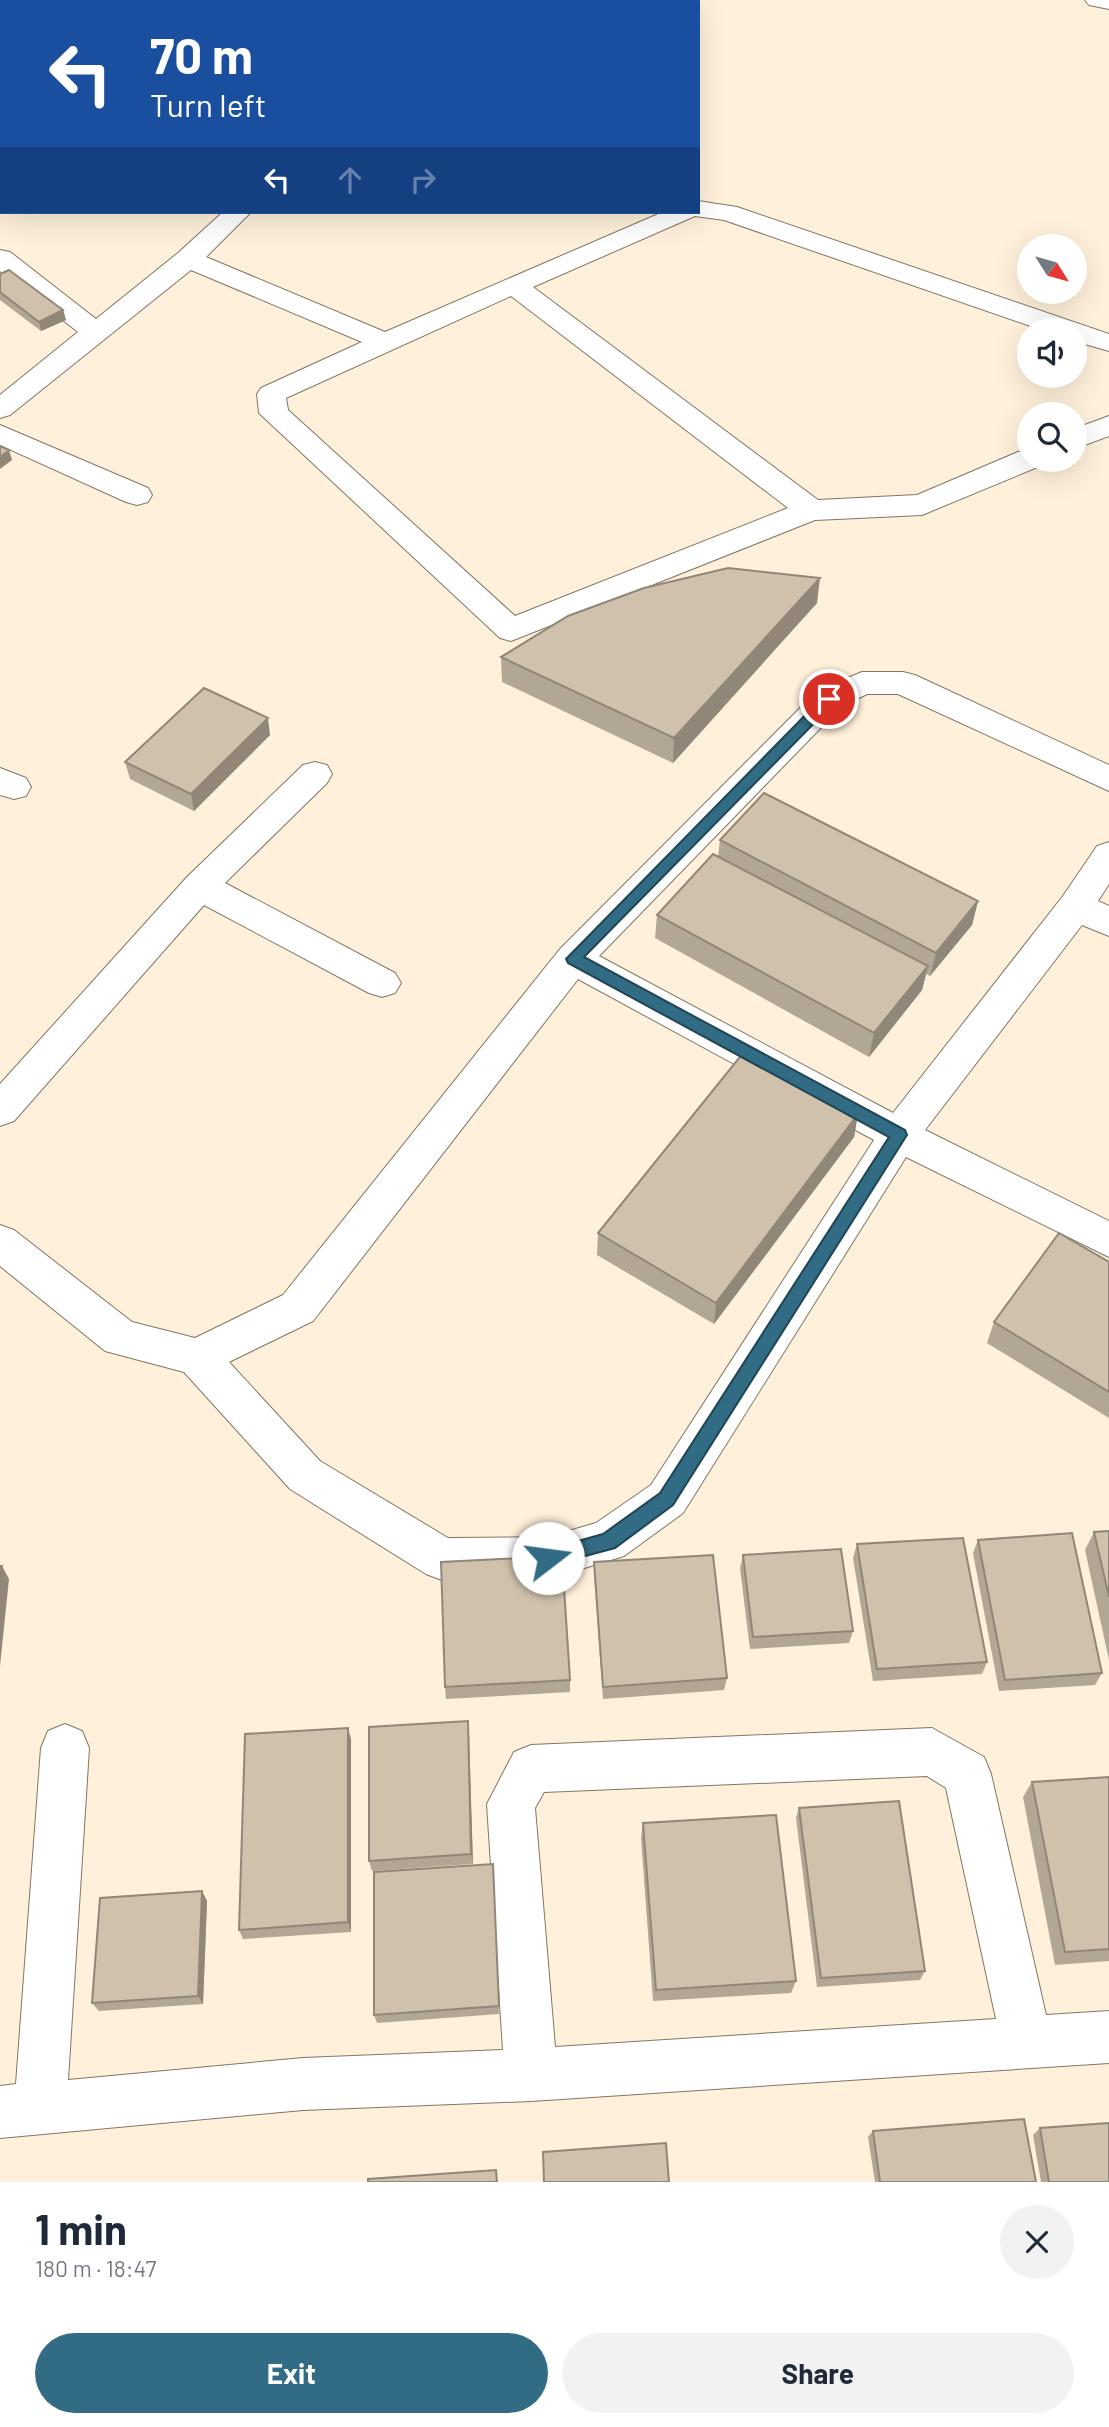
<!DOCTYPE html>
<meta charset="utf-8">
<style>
:root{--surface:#fff;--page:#f2f2f3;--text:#1f2937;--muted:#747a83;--accent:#316b84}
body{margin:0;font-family:Barlow,sans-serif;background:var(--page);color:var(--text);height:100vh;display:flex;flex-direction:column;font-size:26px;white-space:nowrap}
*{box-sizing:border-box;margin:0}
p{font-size:23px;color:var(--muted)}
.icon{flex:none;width:38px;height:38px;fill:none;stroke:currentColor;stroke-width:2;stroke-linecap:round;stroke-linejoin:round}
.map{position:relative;height:2182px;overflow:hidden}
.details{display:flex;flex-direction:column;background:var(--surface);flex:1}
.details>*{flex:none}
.banner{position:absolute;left:0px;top:0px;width:700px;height:214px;box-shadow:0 7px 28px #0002;background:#1a4fa0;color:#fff;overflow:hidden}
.needle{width:46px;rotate:127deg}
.controls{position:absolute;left:1017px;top:234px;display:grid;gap:14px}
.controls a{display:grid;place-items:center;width:70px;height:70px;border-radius:50%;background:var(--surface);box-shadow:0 7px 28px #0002;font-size:35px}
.pin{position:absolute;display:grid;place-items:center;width:60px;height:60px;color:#fff;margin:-30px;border:4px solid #fff;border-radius:50%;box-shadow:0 2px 7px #0007}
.me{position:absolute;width:77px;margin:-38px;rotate:75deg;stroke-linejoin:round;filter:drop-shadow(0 0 5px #0008)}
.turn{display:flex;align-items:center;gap:24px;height:147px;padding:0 35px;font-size:32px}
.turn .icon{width:91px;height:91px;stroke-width:2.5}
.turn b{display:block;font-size:49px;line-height:60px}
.lanes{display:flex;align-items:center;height:66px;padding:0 35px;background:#0003;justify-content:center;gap:35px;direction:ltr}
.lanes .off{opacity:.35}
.round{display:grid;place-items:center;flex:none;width:74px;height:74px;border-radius:37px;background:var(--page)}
.headline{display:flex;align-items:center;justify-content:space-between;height:119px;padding:0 35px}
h1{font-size:42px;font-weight:700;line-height:52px}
.primary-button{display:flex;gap:14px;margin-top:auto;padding:14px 35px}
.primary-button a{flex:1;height:80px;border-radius:42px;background:var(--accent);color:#fff;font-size:28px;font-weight:700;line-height:80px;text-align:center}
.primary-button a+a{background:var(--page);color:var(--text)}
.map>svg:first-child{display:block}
</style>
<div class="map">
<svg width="1109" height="2182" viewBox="0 0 1109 2182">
<rect width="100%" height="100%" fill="#fef0da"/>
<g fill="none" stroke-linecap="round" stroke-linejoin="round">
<defs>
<path id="street" d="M 55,0 L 83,0 L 85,2 L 56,2 Z
M 443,0 L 471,0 L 473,2 L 444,2 Z
M 493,0 L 517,0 L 491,2 Z
M 0,62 L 2,62 L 0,78 Z
M 0,100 L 2,100 L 2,115 L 0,115 Z
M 698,201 L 737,207 L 1109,334 L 1109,351 L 1074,341 L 1074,331 L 1045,331 L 724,220 L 695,216 L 533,287 L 818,500 L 917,495 L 1018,452 L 1029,450 L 1029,460 L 1043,460 L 1040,466 L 922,515 L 815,520 L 511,641 L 500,638 L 259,413 L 257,394 L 261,388 L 362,342 L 191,270 L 10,415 L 0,418 L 0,395 L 78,332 L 0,271 L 0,250 L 10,252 L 96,319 L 178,253 L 223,212 L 251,212 L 206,257 L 385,332 L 663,212 L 698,212 ZM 511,296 L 788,508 L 515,616 L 288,410 L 286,398 Z
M 1109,416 L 1109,436 L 1074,449 L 1074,429 Z
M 0,425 L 148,488 L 152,495 L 148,502 L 137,505 L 126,502 L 0,445 Z
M 862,672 L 903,672 L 915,675 L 1109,765 L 1109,791 L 898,694 L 867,694 L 841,707 L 599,956 L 893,1113 L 1063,896 L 1097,846 L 1109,842 L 1109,884 L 1098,901 L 1109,906 L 1109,936 L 1082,925 L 925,1130 L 1109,1221 L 1109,1257 L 906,1157 L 683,1513 L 624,1556 L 548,1579 L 442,1580 L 426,1574 L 290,1489 L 184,1372 L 105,1351 L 0,1266 L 0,1225 L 14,1230 L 132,1322 L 195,1338 L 283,1295 L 560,949 L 817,691 ZM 578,979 L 874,1140 L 651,1485 L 596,1523 L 548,1537 L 448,1538 L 320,1461 L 229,1362 L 313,1321 Z
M 315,762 L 327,765 L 332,774 L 327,783 L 225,883 L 395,973 L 401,983 L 395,993 L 382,997 L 369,993 L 204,905 L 14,1121 L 0,1126 L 0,1084 L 187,877 L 303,765 Z
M 0,768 L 26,778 L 31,787 L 26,796 L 14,799 L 0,795 Z
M 65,1724 L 82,1731 L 89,1748 L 68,2080 L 303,2058 L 503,2050 L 487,1804 L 514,1752 L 531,1745 L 932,1728 L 984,1757 L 991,1774 L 1046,2015 L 1109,2011 L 1109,2063 L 531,2101 L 303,2110 L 0,2138 L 0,2086 L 16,2084 L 41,1748 L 48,1731 ZM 927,1776 L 946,1788 L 996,2019 L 555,2047 L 535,1808 L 544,1792 Z"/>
<path id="secondary" d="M 1085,0 L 1109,0 L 1109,9 L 1089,5 Z"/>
</defs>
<use href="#street" stroke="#827663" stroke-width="2"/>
<use href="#secondary" stroke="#827663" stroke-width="2"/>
<use href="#street" fill="#fff" fill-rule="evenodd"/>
<use href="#secondary" fill="#fff" fill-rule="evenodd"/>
</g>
<path fill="#b2a694" d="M 0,0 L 50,0 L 50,2 L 2,2 L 2,35 L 0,34 Z
M 0,274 L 63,310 L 66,320 L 41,331 L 0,300 Z
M 817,603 L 673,763 L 502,682 L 501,657 Z
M 270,735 L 194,811 L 130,779 L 125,762 Z
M 720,840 L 978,901 L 972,925 L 930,976 L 926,974 L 922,990 L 869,1057 L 655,938 L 657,915 L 718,856 Z
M 858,1114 L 854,1137 L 714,1324 L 597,1255 L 598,1233 Z
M 1109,1262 L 1109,1418 L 987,1343 L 994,1322 Z
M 1109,1531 L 1109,1660 L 1085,1550 L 1094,1532 Z
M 978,1540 L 1102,1673 L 1095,1685 L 999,1691 L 973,1553 Z
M 857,1544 L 987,1662 L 982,1674 L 873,1681 L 853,1558 Z
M 743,1555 L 853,1631 L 849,1643 L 750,1649 L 740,1568 Z
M 594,1562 L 727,1678 L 724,1690 L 603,1699 L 594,1575 Z
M 570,1680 L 570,1692 L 446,1699 L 445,1687 Z
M 468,1721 L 473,1864 L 372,1871 L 369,1861 Z
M 351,1739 L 351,1932 L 243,1939 L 239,1930 Z
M 1109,1777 L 1109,1961 L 1055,1965 L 1023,1797 L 1032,1782 Z
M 799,1808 L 925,1971 L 920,1980 L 817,1987 L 796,1818 Z
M 643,1823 L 796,1981 L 791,1993 L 653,2001 L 641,1838 Z
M 494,1874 L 499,2014 L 377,2023 L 374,2015 Z
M 202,1891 L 207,1901 L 203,2004 L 99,2011 L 92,2003 Z
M 1040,2128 L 1109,2182 L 1041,2182 L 1033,2135 Z
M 873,2131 L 1036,2182 L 875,2182 L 868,2137 Z"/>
<path fill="#918778" d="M 348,0 L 366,0 L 366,2 L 345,2 Z
M 63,310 L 66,320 L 41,331 L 39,322 Z
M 9,450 L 12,460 L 0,469 L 0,457 Z
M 820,578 L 817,603 L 673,763 L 674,738 Z
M 268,718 L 270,735 L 194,811 L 191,794 Z
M 978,901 L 972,925 L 930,976 L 936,953 Z
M 928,966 L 922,990 L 869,1057 L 874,1033 Z
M 858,1114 L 854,1137 L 714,1324 L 716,1303 Z
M 2,1566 L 9,1579 L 0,1666 L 0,1585 Z
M 468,1721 L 469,1733 L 473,1864 L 471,1854 Z
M 348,1728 L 351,1739 L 351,1932 L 348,1922 Z
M 202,1891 L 207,1901 L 203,2004 L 198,1996 Z"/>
<path fill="#cfc1ac" stroke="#918778" stroke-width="2" d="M 0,0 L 49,0 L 45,2 L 2,2 L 2,19 L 0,18 Z
M 165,0 L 192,0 L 189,2 L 171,2 Z
M 199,0 L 235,0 L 232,2 L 197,2 Z
M 242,0 L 348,0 L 345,2 L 239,2 Z
M 9,270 L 63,310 L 39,322 L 0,292 L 0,274 Z
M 0,446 L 9,450 L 0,457 Z
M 728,568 L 820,578 L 674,738 L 501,657 L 568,616 L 644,588 Z
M 204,688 L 268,718 L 191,794 L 125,762 Z
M 764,793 L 978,901 L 936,953 L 720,840 Z
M 713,854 L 928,966 L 874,1033 L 657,915 Z
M 743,1053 L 858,1114 L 716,1303 L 598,1233 Z
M 1059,1233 L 1109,1262 L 1109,1392 L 994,1322 Z
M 1109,1531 L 1109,1597 L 1094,1532 Z
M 1072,1533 L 1102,1673 L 1005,1680 L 978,1540 Z
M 963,1538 L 987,1662 L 877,1669 L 857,1544 Z
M 841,1549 L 853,1631 L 753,1637 L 743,1555 Z
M 713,1555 L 727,1678 L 603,1687 L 594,1562 Z
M 562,1556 L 570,1680 L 445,1687 L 441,1562 Z
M 0,1566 L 2,1566 L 0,1585 Z
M 468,1721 L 471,1854 L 369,1861 L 369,1727 Z
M 348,1728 L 348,1922 L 239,1930 L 245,1734 Z
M 1109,1777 L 1109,1949 L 1065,1952 L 1032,1782 Z
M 899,1801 L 925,1971 L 821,1978 L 799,1808 Z
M 776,1815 L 796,1981 L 656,1990 L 643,1823 Z
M 493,1864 L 499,2006 L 374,2015 L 374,1872 Z
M 202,1891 L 198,1996 L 92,2003 L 100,1898 Z
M 1024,2119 L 1036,2182 L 880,2182 L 873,2131 Z
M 1109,2123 L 1109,2182 L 1049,2182 L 1040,2128 Z
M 666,2143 L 669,2182 L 544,2182 L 543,2152 Z
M 496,2170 L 497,2182 L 368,2182 L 368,2179 Z"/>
<path fill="#316b84" stroke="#204656" stroke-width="2" d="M 829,695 L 834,696 L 834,703 L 584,957 L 905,1130 L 907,1135 L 673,1505 L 615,1548 L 548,1566 L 542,1564 L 539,1558 L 542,1551 L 603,1534 L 660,1493 L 889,1137 L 568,963 L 566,959 L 824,696 Z"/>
</svg>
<div class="controls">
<a><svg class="needle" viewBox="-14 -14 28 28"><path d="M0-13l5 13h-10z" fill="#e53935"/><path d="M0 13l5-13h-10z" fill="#747a83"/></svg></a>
<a><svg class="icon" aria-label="sound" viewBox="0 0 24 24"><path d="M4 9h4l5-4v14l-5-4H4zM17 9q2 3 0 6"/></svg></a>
<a><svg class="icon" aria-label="search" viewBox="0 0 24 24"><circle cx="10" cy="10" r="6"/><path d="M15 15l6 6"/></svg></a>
</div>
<div class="pin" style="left:829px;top:699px;background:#d93025"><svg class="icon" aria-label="arrive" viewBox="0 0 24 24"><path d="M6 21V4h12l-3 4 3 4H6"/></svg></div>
<svg class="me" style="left:548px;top:1558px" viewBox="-20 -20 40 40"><circle r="19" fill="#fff"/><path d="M0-13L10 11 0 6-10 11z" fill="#316b84"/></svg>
<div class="banner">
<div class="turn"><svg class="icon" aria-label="left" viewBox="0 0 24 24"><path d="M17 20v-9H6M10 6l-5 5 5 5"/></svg><div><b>70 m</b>Turn left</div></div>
<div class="lanes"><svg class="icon" aria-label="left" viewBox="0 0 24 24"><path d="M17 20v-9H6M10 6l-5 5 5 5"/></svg><svg class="icon off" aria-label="ahead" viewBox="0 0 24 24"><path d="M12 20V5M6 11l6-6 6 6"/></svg><svg class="icon off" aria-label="right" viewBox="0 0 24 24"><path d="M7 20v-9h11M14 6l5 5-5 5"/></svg></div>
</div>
</div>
<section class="details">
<div class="headline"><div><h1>1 min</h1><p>180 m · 18:47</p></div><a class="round"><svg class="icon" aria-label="close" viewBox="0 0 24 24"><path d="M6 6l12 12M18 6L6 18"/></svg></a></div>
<div class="primary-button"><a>Exit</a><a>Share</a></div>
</section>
